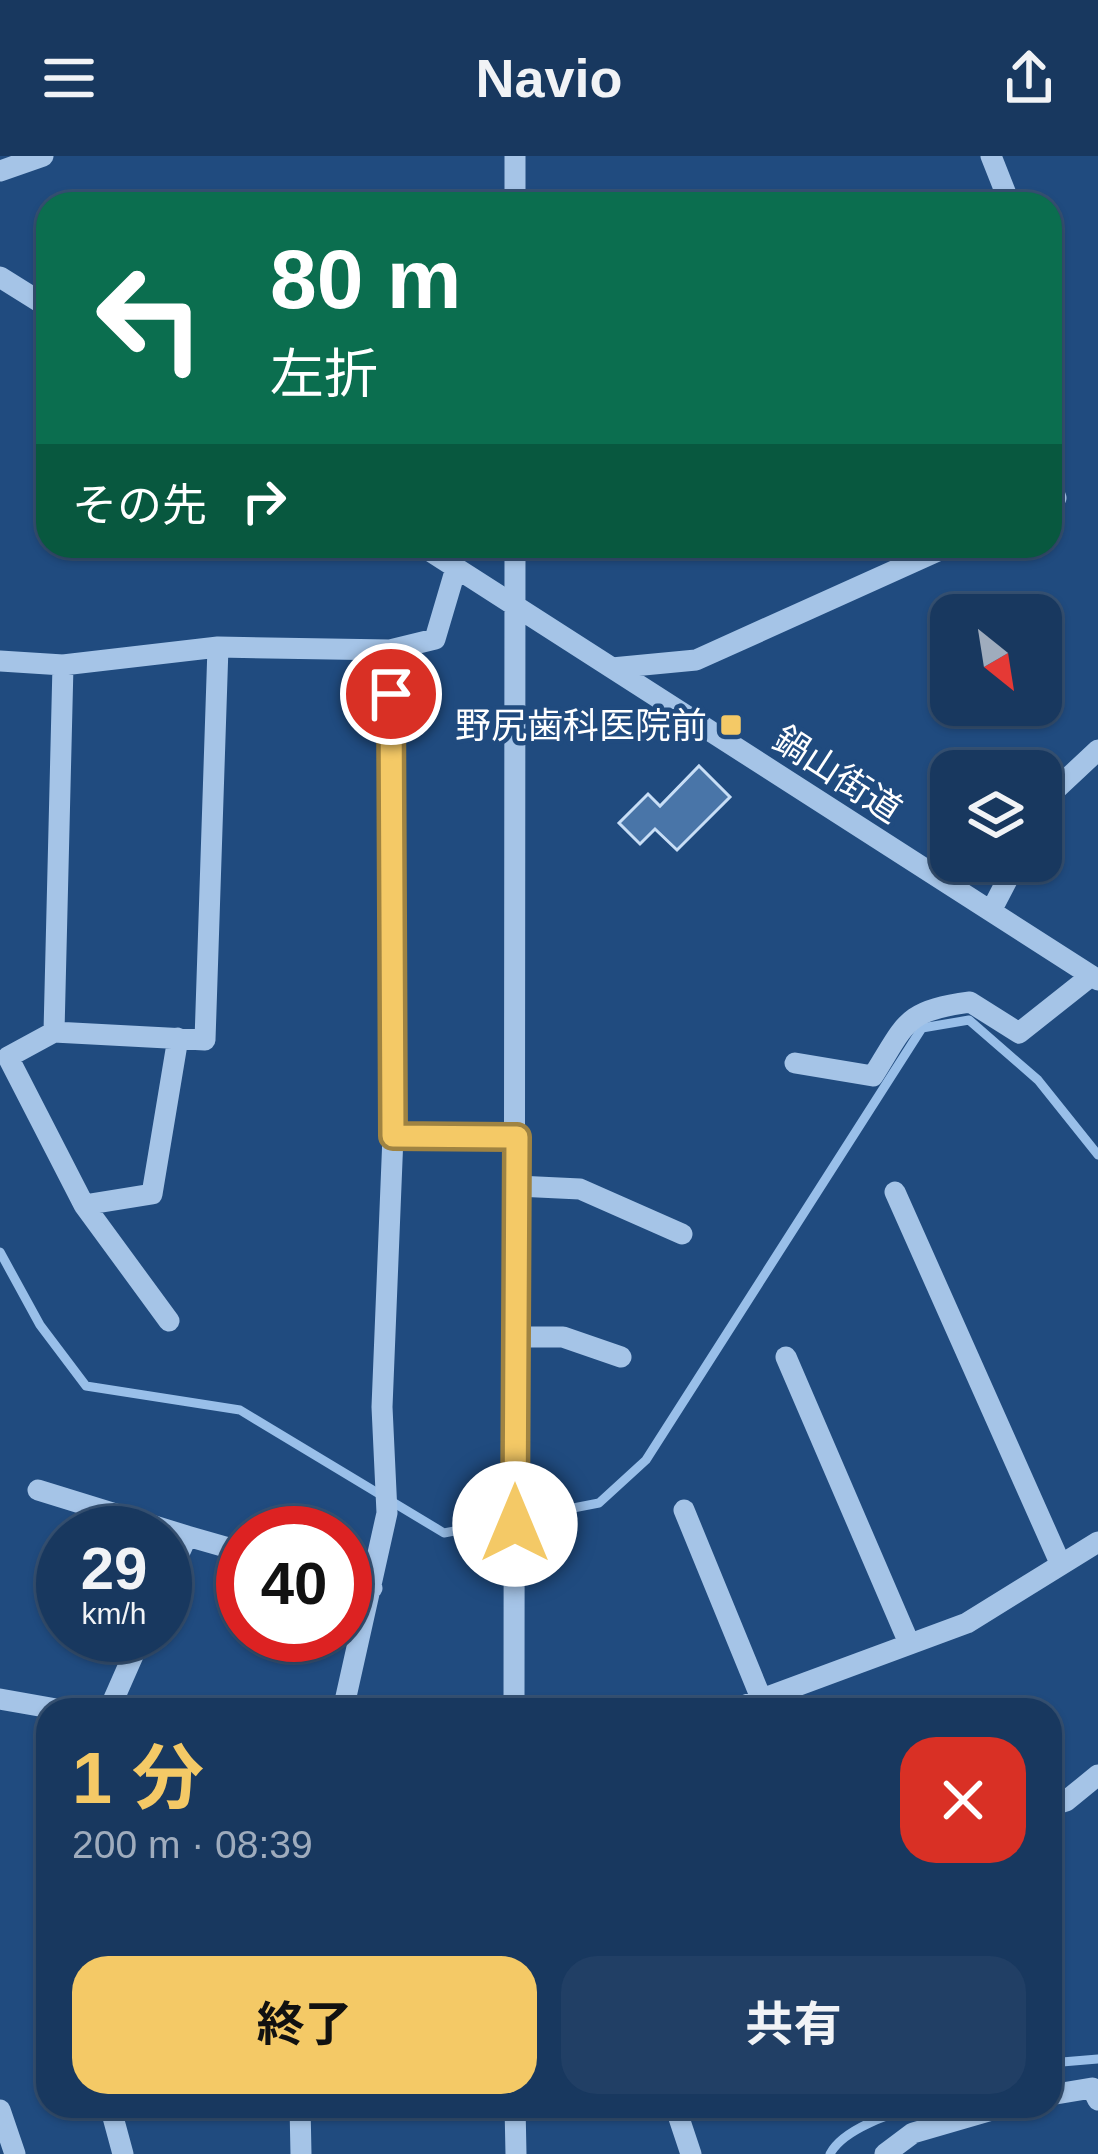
<!DOCTYPE html>
<html lang="ja">
<meta charset="utf-8">
<style>
:root{--surface:#18385f;--page:#213f65;--text:#f1f3f6;--muted:#9facbd;--line:#365274;--accent:#f4c966}
body{margin:0;font-family:Helvetica,"Noto Sans JP",sans-serif;background:var(--page);color:var(--text);height:100vh;display:flex;flex-direction:column;font-size:45px;white-space:nowrap}
*{box-sizing:border-box;margin:0}
p{font-size:39px;color:var(--muted)}
.icon{flex:none;width:66px;height:66px;fill:none;stroke:currentColor;stroke-width:2;stroke-linecap:round;stroke-linejoin:round}
.map{position:relative;flex:1;overflow:hidden}
.drawer{position:absolute;left:36px;top:1542px;width:1026px;height:420px;display:flex;flex-direction:column;background:var(--surface);border-radius:36px;box-shadow:0 3px 9px #0004,0 0 0 3px var(--line)}
.drawer>*{flex:none}
.banner{position:absolute;left:36px;top:36px;width:1026px;height:366px;border-radius:36px;box-shadow:0 3px 9px #0004,0 0 0 3px var(--line);background:#0b6e4f;color:#fff;overflow:hidden}
.needle{width:78px;rotate:150deg}
.controls{position:absolute;left:930px;top:438px;display:grid;gap:24px}
.controls a{display:grid;place-items:center;width:132px;height:132px;border-radius:24px;background:var(--surface);box-shadow:0 3px 9px #0004,0 0 0 3px var(--line);font-size:60px}
.speed{position:absolute;left:36px;top:1350px;display:flex;gap:24px;font-size:60px;font-weight:700;text-align:center}
.speed>*{display:grid;place-content:center;width:156px;height:156px;border-radius:50%;background:var(--surface);box-shadow:0 3px 9px #0004,0 0 0 3px var(--line);line-height:1}
.speed small{font-size:30px;font-weight:400}
.speed .limit{border:18px solid #d22;background:#fff;color:#111}
.pin{position:absolute;display:grid;place-items:center;width:102px;height:102px;color:#fff;margin:-51px;border:6px solid #fff;border-radius:50%;box-shadow:0 3px 12px #0007}
.me{position:absolute;width:132px;margin:-66px;rotate:0deg;stroke-linejoin:round;filter:drop-shadow(0 0 9px #0008)}
.turn{display:flex;align-items:center;gap:42px;height:252px;padding:0 36px;font-size:54px}
.turn .icon{width:156px;height:156px;stroke-width:2.5}
.turn b{display:block;font-size:84px;line-height:102px}
.then{display:flex;align-items:center;height:114px;padding:0 36px;background:#0003;gap:24px;font-size:45px}
.round{display:grid;place-items:center;flex:none;width:126px;height:126px;border-radius:36px;background:var(--page)}
.overview{display:flex;align-items:center;justify-content:space-between;height:204px;padding:0 36px}
h1{font-size:72px;font-weight:700;line-height:90px;color:var(--accent)}
.action{display:flex;gap:24px;margin-top:auto;padding:24px 36px}
.action a{flex:1;height:138px;border-radius:36px;background:var(--accent);color:#111;font-size:48px;font-weight:700;line-height:138px;text-align:center}
.action a+a{background:var(--page);color:var(--text)}
header{display:flex;justify-content:space-between;align-items:center;height:156px;padding:0 36px;background:var(--surface);font-size:54px;font-weight:700}
.map>svg:first-child{display:block}
</style>
<header><svg class="icon" aria-label="menu" viewBox="0 0 24 24"><path d="M4 6h16M4 12h16M4 18h16"/></svg>Navio<svg class="icon" aria-label="share" viewBox="0 0 24 24"><path d="M12 15V3M7 8l5-5 5 5M5 13v7h14v-7"/></svg></header>
<div class="map">
<svg width="1098" height="1998" viewBox="0 0 1098 1998">
<rect width="100%" height="100%" fill="#204b7f"/>
<g fill="none" stroke-linecap="round" stroke-linejoin="round">
<path stroke="#99bfe9" stroke-width="9" d="M 0,1096 L 40,1169 L 86,1230 L 240,1254 L 444,1377 L 599,1347 L 646,1304 L 922,872 L 969,864 L 1038,924 L 1098,999
M 1050,1907 L 1098,1903
M 830,1998 C 843,1973 890,1958 916,1950"/>
</g>
<path fill="#4975a8" stroke="#c8def6" stroke-width="3" d="M 699,610 L 730,641 L 677,694 L 655,673 L 640,688 L 619,667 L 648,638 L 660,650 Z"/>
<g fill="none" stroke-linecap="round" stroke-linejoin="round">
<path stroke="#a5c4e7" stroke-width="21" d="M 515,0 L 515,48
M 991,0 L 1010,48
M 0,15 L 43,0
M 0,121 L 48,151
M 1050,326 L 1056,342 L 1050,344
M 422,390 L 1098,824
M 390,494 L 393,980
M 0,505 L 63,509 L 218,491
M 63,509 L 54,876 L 205,884 L 218,491 L 390,494 L 435,483 L 456,412
M 612,512 L 696,504 L 949,390
M 1041,659 L 1054,635 L 1098,594
M 991,755 L 1017,705
M 54,876 L 8,901 L 84,1049 L 152,1038 L 178,882
M 795,907 L 873,920 C 907,866 904,855 970,846 L 1019,877 L 1091,820
M 517,1030 L 580,1033 L 682,1078
M 895,1036 L 1061,1409
M 84,1049 L 169,1165
M 516,1181 L 563,1181 L 621,1201
M 786,1201 L 909,1487
M 38,1334 L 187,1380
M 684,1354 L 761,1542
M 345,1424 L 372,1432
M 165,1429 L 187,1380 L 243,1396
M 0,1543 L 62,1554
M 109,1554 L 142,1479
M 343,1554 L 387,1357 L 382,1251 L 393,980 L 517,981
M 514,1554 L 515,390
M 732,1554 L 967,1467 L 1098,1386
M 1050,1650 L 1066,1645 L 1098,1619
M 1050,1939 L 1092,1932 L 1098,1944
M 110,1950 L 123,1998
M 300,1950 L 301,1998
M 515,1950 L 516,1998
M 675,1950 L 691,1998
M 0,1954 L 15,1998
M 885,1998 L 913,1977 L 1006,1950"/>
</g>
<g fill="none" stroke-linecap="round" stroke-linejoin="round">
<defs>
<path id="route" d="M 391,538 L 393,980 L 517,981 L 515,1368"/>
</defs>
<use href="#route" stroke="#9f8342" stroke-width="30"/>
<use href="#route" stroke="#f4c966" stroke-width="21"/>
</g>
<rect fill="#f4c966" stroke="#204b7f" stroke-width="4.5" x="719" y="557" width="24" height="24" rx="6"/>
<g text-anchor="middle" stroke-width="9" stroke-linejoin="round" paint-order="stroke">
<g font-size="36" fill="#fff" stroke="#204b7f" text-anchor="end">
<text x="707" y="582">野尻歯科医院前</text>
</g>
<g font-size="36" fill="#fff" stroke="#204b7f">
<text transform="translate(838 618) rotate(33)" y="13">鍋山街道</text>
</g>
</g>
</svg>
<div class="controls">
<a><svg class="needle" viewBox="-14 -14 28 28"><path d="M0-13l5 13h-10z" fill="#e53935"/><path d="M0 13l5-13h-10z" fill="#9facbd"/></svg></a>
<a><svg class="icon" aria-label="layers" viewBox="0 0 24 24"><path d="M12 4l9 5-9 5-9-5zM3 14l9 5 9-5"/></svg></a>
</div>
<div class="speed"><div>29<small>km/h</small></div><div class="limit">40</div></div>
<div class="pin" style="left:391px;top:538px;background:#d93025"><svg class="icon" aria-label="arrive" viewBox="0 0 24 24"><path d="M6 21V4h12l-3 4 3 4H6"/></svg></div>
<svg class="me" style="left:515px;top:1368px" viewBox="-20 -20 40 40"><circle r="19" fill="#fff"/><path d="M0-13L10 11 0 6-10 11z" fill="#f4c966"/></svg>
<div class="banner">
<div class="turn"><svg class="icon" aria-label="left" viewBox="0 0 24 24"><path d="M17 20v-9H6M10 6l-5 5 5 5"/></svg><div><b>80 m</b>左折</div></div>
<div class="then">その先<svg class="icon" aria-label="right" viewBox="0 0 24 24"><path d="M7 20v-9h11M14 6l5 5-5 5"/></svg></div>
</div>
<section class="drawer">
<div class="overview"><div><h1>1 分</h1><p>200 m · 08:39</p></div><a class="round" style="background:#d93025;color:#fff"><svg class="icon" aria-label="close" viewBox="0 0 24 24"><path d="M6 6l12 12M18 6L6 18"/></svg></a></div>
<div class="action"><a>終了</a><a>共有</a></div>
</section>
</div>
